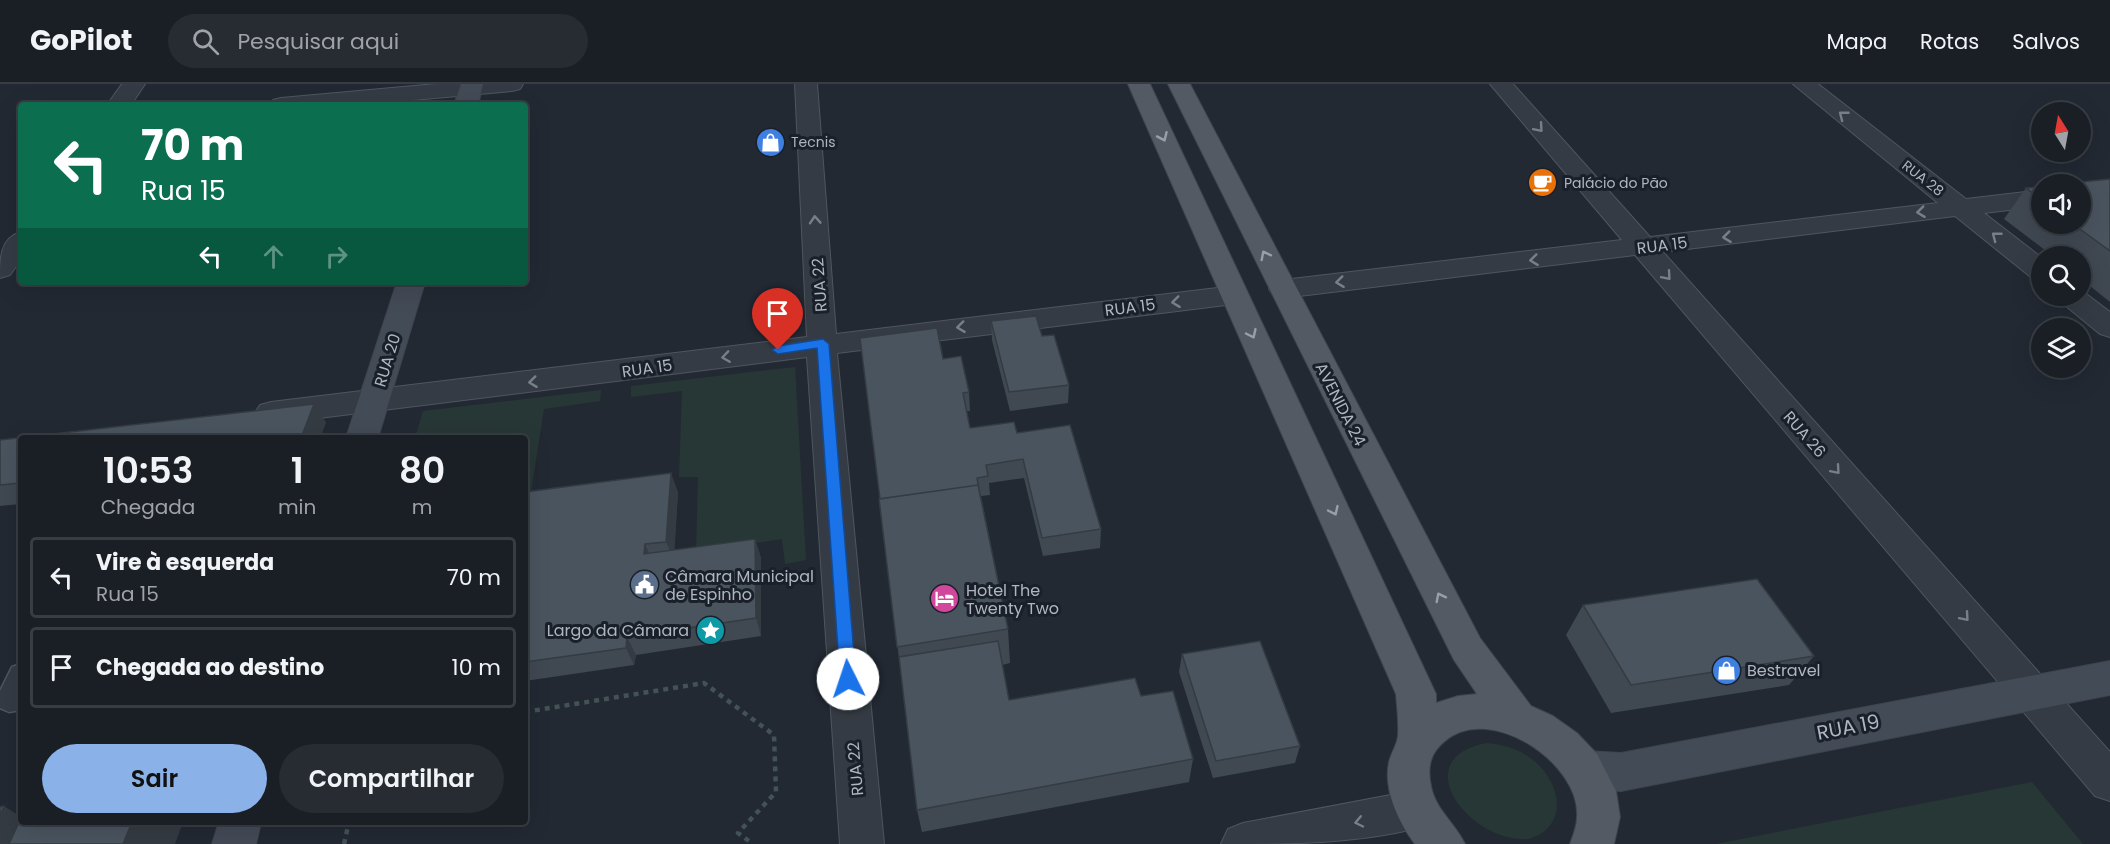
<!DOCTYPE html>
<html lang="pt">
<meta charset="utf-8">
<style>
:root{--surface:#1a1f26;--page:#272c32;--text:#f1f3f6;--muted:#9fa2a7;--line:#383d43;--accent:#8bb1e9}
body{margin:0;font-family:Poppins,sans-serif;background:var(--page);color:var(--text);height:100vh;display:flex;flex-direction:column;font-size:22px;white-space:nowrap}
*{box-sizing:border-box;margin:0}
p{font-size:20px;color:var(--muted)}
.icon{flex:none;width:33px;height:33px;fill:none;stroke:currentColor;stroke-width:2;stroke-linecap:round;stroke-linejoin:round}
.map{position:relative;flex:1;overflow:hidden}
.drawer{position:absolute;left:18px;top:351px;width:510px;height:390px;display:flex;flex-direction:column;background:var(--surface);border-radius:6px;box-shadow:0 6px 24px #0002,0 0 0 2px var(--line)}
.drawer>*{flex:none}
.guide{position:absolute;left:18px;top:18px;width:510px;height:183px;border-radius:6px;box-shadow:0 6px 24px #0002,0 0 0 2px var(--line);background:#0b6e4f;color:#fff;overflow:hidden}
.needle{width:39px;rotate:349deg}
.controls{position:absolute;left:2031px;top:18px;display:grid;gap:12px}
.controls a{display:grid;place-items:center;width:60px;height:60px;border-radius:50%;background:var(--surface);box-shadow:0 6px 24px #0002,0 0 0 2px var(--line);font-size:30px}
.pin{position:absolute;display:grid;place-items:center;width:51px;height:51px;color:#fff;margin:-62px -26px;border-radius:50% 50% 50% 0;rotate:-45deg;box-shadow:0 0 6px #0007}
.pin .icon{rotate:45deg}
.me{position:absolute;width:66px;margin:-33px;rotate:356deg;stroke-linejoin:round;filter:drop-shadow(0 0 4px #0008)}
.turn{display:flex;align-items:center;gap:21px;height:126px;padding:0 24px;font-size:27px}
.turn .icon{width:78px;height:78px;stroke-width:2.5}
.turn b{display:block;font-size:42px;line-height:51px}
.lanes{display:flex;align-items:center;height:57px;padding:0 24px;background:#0003;justify-content:center;gap:30px;direction:ltr}
.lanes .off{opacity:.35}
.eta{display:flex;justify-content:space-evenly;align-items:center;height:102px;text-align:center}
.eta b{font-size:36px;font-weight:600;line-height:42px}
.button{display:flex;gap:12px;margin-top:auto;padding:12px 24px}
.button a{flex:1;height:69px;border-radius:36px;background:var(--accent);color:#111;font-size:24px;font-weight:600;line-height:69px;text-align:center}
.button a+a{background:var(--page);color:var(--text)}
ul{padding:0;list-style:none}
li{display:flex;align-items:center;gap:18px;height:81px;margin:0 12px 9px;padding:0 12px;border:3px solid var(--line);border-radius:6px}
li div{flex:1}
li b{display:block;font-size:22px}
li em{font-style:normal}
header{display:flex;align-items:center;gap:36px;box-sizing:border-box;height:84px;padding:0 30px;background:var(--surface);border-bottom:2px solid var(--line)}
header strong{font-size:28px}
nav{display:flex;gap:33px;margin-inline-start:auto;font-size:21px}
.search{width:420px;height:54px;background:var(--page);display:flex;align-items:center;gap:15px;box-sizing:border-box;padding:0 21px;border-radius:33px;color:var(--muted);font-size:22px}
.map>svg:first-child{display:block}
</style>
<header>
<strong>GoPilot</strong>
<div class="search"><svg class="icon" aria-label="search" viewBox="0 0 24 24"><circle cx="10" cy="10" r="6"/><path d="M15 15l6 6"/></svg>Pesquisar aqui</div>
<nav><a>Mapa</a><a>Rotas</a><a>Salvos</a></nav>
</header>
<div class="map">
<svg width="2110" height="760" viewBox="0 0 2110 760">
<rect width="100%" height="100%" fill="#222933"/>
<path fill="#273736" d="M 795,283 L 806,476 L 785,480 L 782,455 L 696,468 L 698,393 L 679,393 L 682,307 L 631,313 L 631,302 Z
M 601,306 L 600,317 L 544,325 L 530,414 L 525,414 L 525,354 L 415,354 L 423,327 Z
M 1487,659 C 1504,661 1520,665 1533,676 C 1561,698 1570,742 1529,755 C 1470,760 1404,674 1487,659 Z
M 2032,698 L 2083,760 L 1716,760 Z"/>
<g fill="none" stroke-linecap="round" stroke-linejoin="round">
<defs>
<path id="lane" d="M 21,580 L 21,626 L 9,628 L 0,624 L 0,607 L 12,583 Z"/>
<path id="street" d="M 122,0 L 145,0 L 131,21 L 107,21 Z
M 436,0 L 523,0 L 520,5 L 512,7 L 357,21 L 269,21 L 273,16 L 281,14 Z
M 795,0 L 817,0 L 836,250 L 1234,202 L 1244,205 L 1248,211 L 1244,217 L 1234,220 L 837,269 L 884,760 L 840,760 L 807,273 L 271,340 L 260,337 L 255,329 L 260,321 L 271,318 L 807,253 Z
M 1490,0 L 1513,0 L 1650,153 L 1938,119 L 1793,0 L 1818,0 L 1966,115 L 2042,106 L 2042,122 L 1984,129 L 2042,174 L 2042,196 L 2032,194 L 1955,132 L 1663,168 L 2110,668 L 2110,717 L 2095,712 L 1635,171 L 1283,214 L 1273,211 L 1269,205 L 1273,199 L 1283,196 L 1622,156 Z
M 21,148 L 21,175 L 10,191 L 0,194 C 0,174 0,154 21,148 Z
M 2081,206 L 2110,228 L 2110,253 L 2100,250 L 2061,218 L 2057,212 L 2080,212 Z
M 1417,706 L 1432,712 L 1438,726 L 1432,740 C 1365,760 1292,760 1221,760 L 1228,745 L 1243,739 Z"/>
<path id="secondary" d="M 461,0 L 483,0 L 478,21 L 454,21 Z
M 397,198 L 425,198 L 378,354 L 346,354 Z
M 2110,577 L 2110,611 L 1621,707 L 1585,705 L 1570,699 L 1564,686 L 1570,673 L 1585,667 L 1621,669 Z
M 219,738 L 261,738 L 256,760 L 212,760 Z"/>
<path id="primary" d="M 1128,0 L 1150,0 L 1436,610 L 1436,619 L 1458,612 L 1477,610 L 1454,576 L 1168,0 L 1190,0 L 1480,554 L 1531,622 L 1553,632 L 1577,649 L 1597,670 L 1616,707 L 1620,733 L 1614,760 L 1570,760 C 1573,752 1577,742 1577,733 C 1581,679 1489,618 1445,657 C 1430,669 1427,683 1431,702 C 1435,725 1455,739 1465,760 L 1415,760 C 1399,739 1383,706 1389,678 C 1391,669 1397,661 1398,652 C 1399,638 1397,624 1396,610 Z"/>
</defs>
<use href="#lane" stroke="#4f565f" stroke-width="3"/>
<use href="#street" stroke="#4f565f" stroke-width="2"/>
<use href="#secondary" stroke="#3e444e" stroke-width="2"/>
<use href="#primary" stroke="#3e444e" stroke-width="2"/>
<path stroke="#435254" stroke-width="4.5" stroke-dasharray="5 5" stroke-linecap="butt" d="M 525,628 L 704,599 L 774,651 L 776,708 L 738,749 L 753,760
M 344,760 L 349,738"/>
<use href="#lane" fill="#353b44" fill-rule="evenodd"/>
<use href="#street" fill="#353b44" fill-rule="evenodd"/>
<use href="#secondary" fill="#434b57" fill-rule="evenodd"/>
<use href="#primary" fill="#535a64" fill-rule="evenodd"/>
</g>
<path fill="#404852" d="M 2110,95 L 2110,218 L 2080,194 L 2080,172 L 2053,172 L 2004,135 L 2026,104 L 2042,103 L 2042,140 L 2080,140 Z
M 991,237 L 1042,252 L 1069,301 L 1068,319 L 1010,327 L 992,256 Z
M 943,275 L 969,308 L 970,327 L 966,327 L 970,344 L 1017,349 L 1101,445 L 1100,464 L 1043,472 L 1024,394 L 989,399 L 990,411 L 981,412 L 1008,545 L 1010,579 L 1002,581 L 1009,616 L 1141,612 L 1193,675 L 1189,698 L 922,748 L 917,726 L 880,415 Z
M 314,320 L 326,339 L 21,354 L 21,425 L 18,422 L 20,420 L 0,422 L 0,356 Z
M 525,408 L 678,408 L 674,466 L 755,455 L 761,474 L 761,552 L 636,571 L 634,581 L 525,597 Z
M 1583,521 L 1814,572 L 1789,601 L 1611,629 L 1566,551 Z
M 1182,570 L 1300,662 L 1295,679 L 1213,694 L 1179,588 Z"/>
<path fill="#343b42" d="M 314,320 L 326,339 L 320,354 L 301,354 Z
M 671,389 L 678,408 L 674,476 L 666,458 Z
M 755,455 L 761,474 L 761,552 L 756,534 Z
M 645,460 L 653,479 L 644,470 Z
M 627,553 L 636,571 L 634,581 L 626,564 Z
M 4,722 L 21,733 L 29,760 L 0,760 L 0,731 Z
M 132,738 L 183,738 L 175,760 L 123,760 Z"/>
<path fill="#4a545f" stroke="#343b42" stroke-width="1.5" d="M 2110,95 L 2110,167 L 2073,140 L 2080,140 L 2080,100 L 2061,100 Z
M 2042,103 L 2042,116 L 2026,104 Z
M 1036,232 L 1042,252 L 1054,251 L 1069,301 L 1009,308 L 991,237 Z
M 937,244 L 943,275 L 961,272 L 969,308 L 963,309 L 970,344 L 1014,338 L 1017,349 L 1070,341 L 1101,445 L 1042,454 L 1023,375 L 986,381 L 988,392 L 977,394 L 979,405 L 978,401 L 880,415 L 860,254 Z
M 314,320 L 301,354 L 21,354 L 21,397 L 20,399 L 0,401 L 0,356 Z
M 671,389 L 666,458 L 645,460 L 644,470 L 755,455 L 756,534 L 627,553 L 626,564 L 525,578 L 525,408 Z
M 978,401 L 1008,545 L 897,563 L 879,415 Z
M 1757,495 L 1814,572 L 1631,601 L 1583,521 Z
M 998,557 L 1009,616 L 1135,594 L 1141,612 L 1173,607 L 1193,675 L 917,726 L 899,573 Z
M 1260,557 L 1300,662 L 1216,677 L 1182,570 Z
M 4,722 L 0,731 L 0,723 Z
M 21,734 L 21,738 L 132,738 L 123,760 L 9,760 Z"/>
<defs><path id="oneway-chevron" d="M-2-3.5L2.5 0L-2 3.5" fill="none" stroke-width="1.6" stroke-linecap="round" stroke-linejoin="round" transform="scale(1.5)"/></defs>
<g stroke="#787f89">
<use href="#oneway-chevron" transform="translate(1843 31) rotate(-142)"/>
<use href="#oneway-chevron" transform="translate(1539 44) rotate(49)"/>
<use href="#oneway-chevron" transform="translate(1921 128) rotate(173)"/>
<use href="#oneway-chevron" transform="translate(815 136) rotate(-94)"/>
<use href="#oneway-chevron" transform="translate(1996 152) rotate(-142)"/>
<use href="#oneway-chevron" transform="translate(1727 153) rotate(173)"/>
<use href="#oneway-chevron" transform="translate(1534 176) rotate(173)"/>
<use href="#oneway-chevron" transform="translate(1667 192) rotate(49)"/>
<use href="#oneway-chevron" transform="translate(1340 198) rotate(173)"/>
<use href="#oneway-chevron" transform="translate(1176 218) rotate(173)"/>
<use href="#oneway-chevron" transform="translate(961 243) rotate(173)"/>
<use href="#oneway-chevron" transform="translate(726 273) rotate(172)"/>
<use href="#oneway-chevron" transform="translate(533 298) rotate(173)"/>
<use href="#oneway-chevron" transform="translate(1836 386) rotate(49)"/>
<use href="#oneway-chevron" transform="translate(1965 533) rotate(49)"/>
<use href="#oneway-chevron" transform="translate(1359 738) rotate(168)"/>
</g>
<g stroke="#989faa">
<use href="#oneway-chevron" transform="translate(1163 53) rotate(66)"/>
<use href="#oneway-chevron" transform="translate(1265 171) rotate(-117)"/>
<use href="#oneway-chevron" transform="translate(1252 250) rotate(65)"/>
<use href="#oneway-chevron" transform="translate(1334 427) rotate(65)"/>
<use href="#oneway-chevron" transform="translate(1440 513) rotate(-117)"/>
</g>
<path fill="#1a73e8" stroke="#114b97" stroke-width="1.5" d="M 823,255 L 829,260 L 856,595 L 854,600 L 848,602 L 843,600 L 840,595 L 817,264 L 778,270 L 772,266 L 778,262 Z"/>
<defs>
<symbol id="shop-disc" viewBox="-11 -11 22 22"><circle r="9.5" fill="#3f7fe0" stroke="#1a2029"/><path d="M-5-2.5h2.3a2.7 3.5 0 0 1 5.4 0H5L5.5 6h-11ZM-1.5-2.5h3a1.5 2.3 0 0 0-3 0Z" fill="#fff"/></symbol>
<symbol id="cafe-disc" viewBox="-11 -11 22 22"><circle r="9.5" fill="#e8710a" stroke="#1a2029"/><path d="M-5.5-4.5H6V0H3Q3 3.5 0 3.5H-2.5Q-5.5 3.5-5.5 0ZM3-3.2v2h1.7v-2ZM-6 4.5H4V6H-6Z" fill="#fff"/></symbol>
<symbol id="civic-disc" viewBox="-11 -11 22 22"><circle r="9.5" fill="#5c6f8a" stroke="#1a2029"/><path d="M-.6-6.5H3V-4.5H.6V-3L4-1V1h2V6H-6V1h2V-1L-.6-3ZM-1.2 2.5V6h2.4V2.5Z" fill="#fff"/></symbol>
<symbol id="hotel-disc" viewBox="-11 -11 22 22"><circle r="9.5" fill="#d1479c" stroke="#1a2029"/><path d="M-6-4.5h1.5V1H6V5H4.5V3h-9V5H-6ZM-4 0a1.8 1.8 0 1 1 3.6 0ZM.5 0V-2.5h3Q6-2.5 6 0Z" fill="#fff"/></symbol>
<symbol id="sight-disc" viewBox="-11 -11 22 22"><circle r="9.5" fill="#0f9aa8" stroke="#1a2029"/><path d="M0-6L1.8-2.2L6-1.7L2.9 1.2L3.7 5.4L0 3.3L-3.7 5.4L-2.9 1.2L-6-1.7L-1.8-2.2Z" fill="#fff"/></symbol>
</defs>
<g fill-rule="evenodd">
<use href="#shop-disc" x="754" y="42" width="33" height="33"/>
<use href="#cafe-disc" x="1526" y="82" width="33" height="33"/>
<use href="#civic-disc" x="628" y="484" width="33" height="33"/>
<use href="#hotel-disc" x="928" y="498" width="33" height="33"/>
<use href="#sight-disc" x="694" y="530" width="33" height="33"/>
<use href="#shop-disc" x="1710" y="570" width="33" height="33"/>
</g>
<g text-anchor="middle" stroke-width="6" stroke-linejoin="round" paint-order="stroke">
<g font-size="14" fill="#afb6c1" stroke="#1a2029" text-anchor="start">
<text x="791" y="63">Tecnis</text>
<text x="1564" y="104">Palácio do Pão</text>
</g>
<g font-size="14" fill="#afb6c1" stroke="#1a2029">
<text transform="translate(1923 94) rotate(38)" y="5">RUA 28</text>
</g>
<g font-size="16" fill="#afb6c1" stroke="#1a2029">
<text transform="translate(1662 161) rotate(-7)" y="6">RUA 15</text>
<text transform="translate(819 201) rotate(-94)" y="6">RUA 22</text>
<text transform="translate(1130 223) rotate(-7)" y="6">RUA 15</text>
<text transform="translate(387 276) rotate(-73)" y="6">RUA 20</text>
<text transform="translate(647 284) rotate(-8)" y="6">RUA 15</text>
<text transform="translate(1341 320) rotate(63)" y="6">AVENIDA 24</text>
<text transform="translate(1805 350) rotate(49)" y="6">RUA 26</text>
<text transform="translate(855 685) rotate(-95)" y="6">RUA 22</text>
</g>
<g font-size="16" fill="#afb6c1" stroke="#1a2029" text-anchor="start">
<text x="665" y="498">Câmara Municipal<tspan x="665" dy="18">de Espinho</tspan></text>
<text x="966" y="512">Hotel The<tspan x="966" dy="18">Twenty Two</tspan></text>
<text x="689" y="552" text-anchor="end">Largo da Câmara</text>
<text x="1747" y="592">Bestravel</text>
</g>
<g font-size="20" fill="#afb6c1" stroke="#1a2029">
<text transform="translate(1848 643) rotate(-11)" y="7">RUA 19</text>
</g>
</g>
</svg>
<div class="controls">
<a><svg class="needle" viewBox="-14 -14 28 28"><path d="M0-13l5 13h-10z" fill="#e53935"/><path d="M0 13l5-13h-10z" fill="#9fa2a7"/></svg></a>
<a><svg class="icon" aria-label="sound" viewBox="0 0 24 24"><path d="M4 9h4l5-4v14l-5-4H4zM17 9q2 3 0 6"/></svg></a>
<a><svg class="icon" aria-label="search" viewBox="0 0 24 24"><circle cx="10" cy="10" r="6"/><path d="M15 15l6 6"/></svg></a>
<a><svg class="icon" aria-label="layers" viewBox="0 0 24 24"><path d="M12 4l9 5-9 5-9-5zM3 14l9 5 9-5"/></svg></a>
</div>
<div class="pin" style="left:778px;top:266px;background:#d93025"><svg class="icon" aria-label="arrive" viewBox="0 0 24 24"><path d="M6 21V4h12l-3 4 3 4H6"/></svg></div>
<svg class="me" style="left:848px;top:595px" viewBox="-20 -20 40 40"><circle r="19" fill="#fff"/><path d="M0-13L10 11 0 6-10 11z" fill="#1a73e8"/></svg>
<div class="guide">
<div class="turn"><svg class="icon" aria-label="left" viewBox="0 0 24 24"><path d="M17 20v-9H6M10 6l-5 5 5 5"/></svg><div><b>70 m</b>Rua 15</div></div>
<div class="lanes"><svg class="icon" aria-label="left" viewBox="0 0 24 24"><path d="M17 20v-9H6M10 6l-5 5 5 5"/></svg><svg class="icon off" aria-label="ahead" viewBox="0 0 24 24"><path d="M12 20V5M6 11l6-6 6 6"/></svg><svg class="icon off" aria-label="right" viewBox="0 0 24 24"><path d="M7 20v-9h11M14 6l5 5-5 5"/></svg></div>
</div>
<section class="drawer">
<div class="eta">
<div><b>10:53</b><p>Chegada</p></div>
<div><b>1</b><p>min</p></div>
<div><b>80</b><p>m</p></div>
</div>
<ul>
<li><svg class="icon" aria-label="left" viewBox="0 0 24 24"><path d="M17 20v-9H6M10 6l-5 5 5 5"/></svg><div><b>Vire à esquerda</b><p>Rua 15</p></div><em>70 m</em></li>
<li><svg class="icon" aria-label="arrive" viewBox="0 0 24 24"><path d="M6 21V4h12l-3 4 3 4H6"/></svg><div><b>Chegada ao destino</b></div><em>10 m</em></li>
</ul>
<div class="button"><a>Sair</a><a>Compartilhar</a></div>
</section>
</div>
